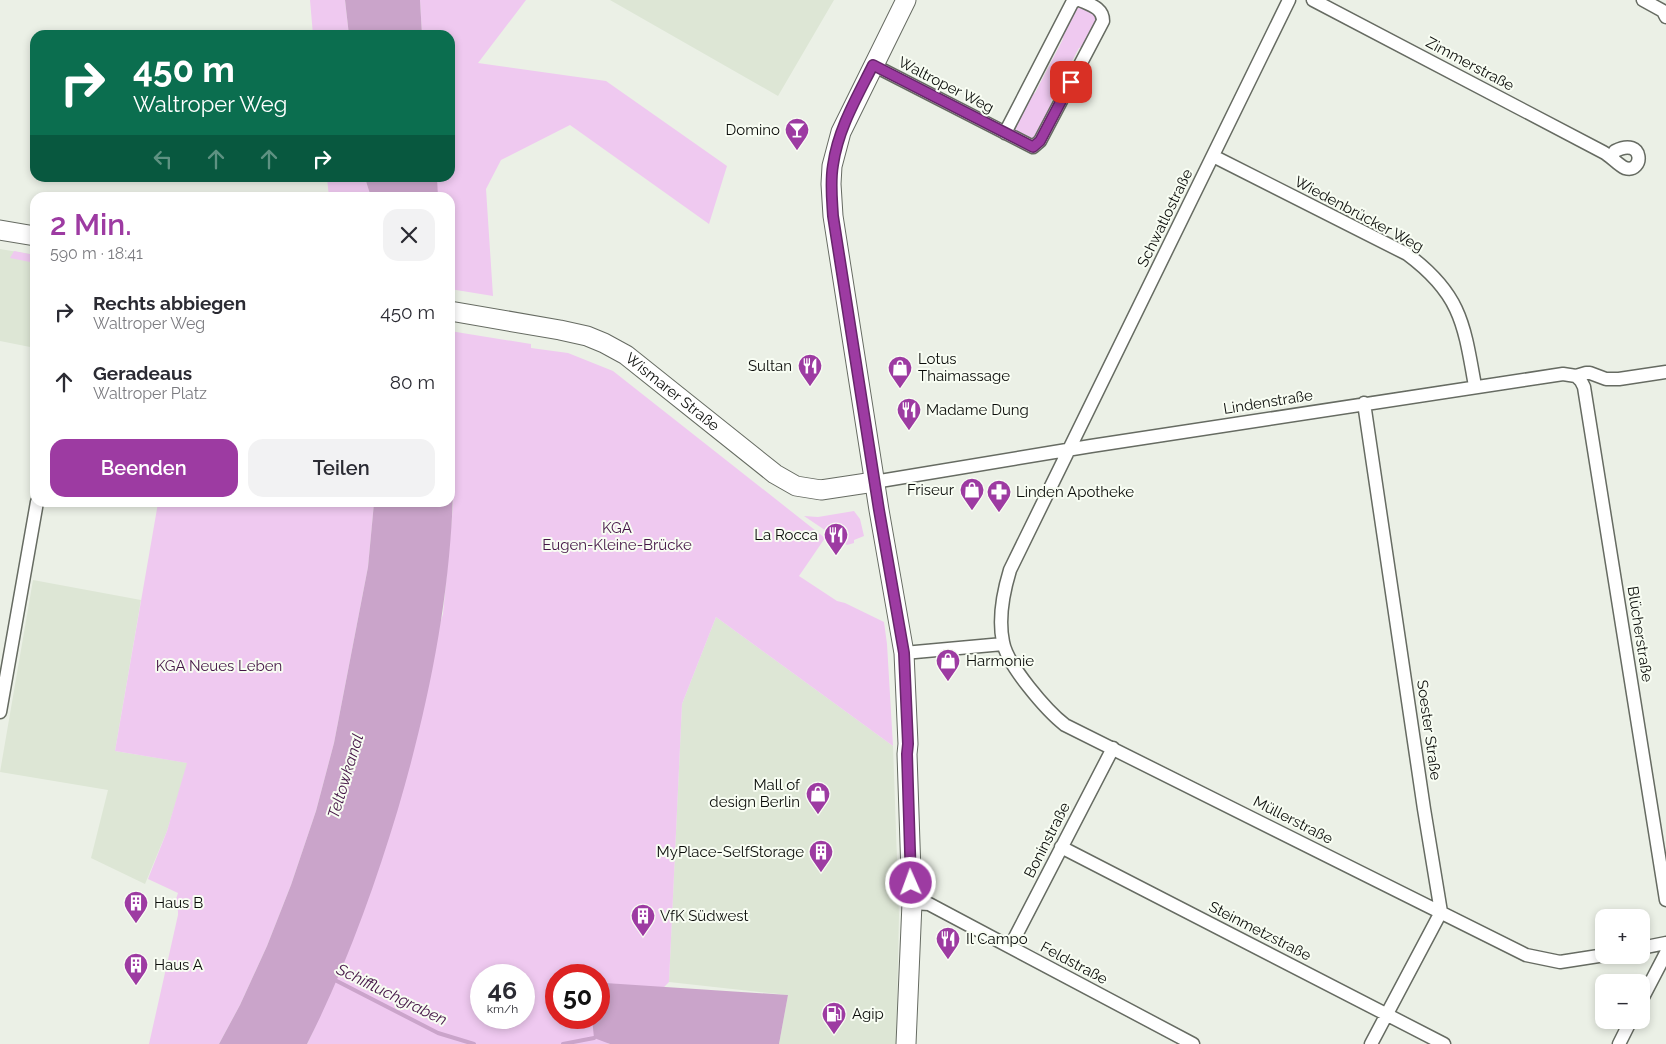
<!DOCTYPE html>
<html lang="de">
<meta charset="utf-8">
<style>
:root{--surface:#fff;--page:#f2f2f3;--text:#2b2b33;--muted:#7c7c81;--accent:#9d3ba2}
body{margin:0;font-family:Raleway,sans-serif;background:var(--page);color:var(--text);height:100vh;display:flex;flex-direction:column;font-size:19px;white-space:nowrap}
*{box-sizing:border-box;margin:0}
p{font-size:16px;color:var(--muted)}
.icon{flex:none;width:28px;height:28px;fill:none;stroke:currentColor;stroke-width:2;stroke-linecap:round;stroke-linejoin:round}
.map{position:relative;flex:1;overflow:hidden}
.drawer{position:absolute;left:30px;top:192px;width:425px;height:315px;display:flex;flex-direction:column;background:var(--surface);border-radius:15px;box-shadow:0 2px 8px #0003}
.drawer>*{flex:none}
.guide{position:absolute;left:30px;top:30px;width:425px;height:152px;border-radius:15px;box-shadow:0 2px 8px #0003;background:#0b6e4f;color:#fff;overflow:hidden}
.controls{position:absolute;left:1595px;top:909px;display:grid;gap:10px}
.controls a{display:grid;place-items:center;width:55px;height:55px;border-radius:10px;background:var(--surface);box-shadow:0 2px 8px #0003;font-size:25px}
.speed{position:absolute;left:470px;top:964px;display:flex;gap:10px;font-size:25px;font-weight:700;text-align:center}
.speed>*{display:grid;place-content:center;width:65px;height:65px;border-radius:50%;background:var(--surface);box-shadow:0 2px 8px #0003;line-height:1}
.speed small{font-size:12px;font-weight:400}
.speed .limit{border:8px solid #d22;background:#fff;color:#111}
.pin{position:absolute;display:grid;place-items:center;width:42px;height:42px;color:#fff;margin:-21px;border-radius:10px;box-shadow:0 2px 8px #0006}
.me{position:absolute;width:55px;margin:-28px;rotate:358deg;stroke-linejoin:round;filter:drop-shadow(0 0 4px #0008)}
.turn{display:flex;align-items:center;gap:18px;height:105px;padding:0 20px;font-size:22px}
.turn .icon{width:65px;height:65px;stroke-width:2.5}
.turn b{display:block;font-size:35px;line-height:42px}
.lanes{display:flex;align-items:center;height:48px;padding:0 20px;background:#0003;justify-content:center;gap:25px;direction:ltr}
.lanes .off{opacity:.35}
.round{display:grid;place-items:center;flex:none;width:52px;height:52px;border-radius:15px;background:var(--page)}
.head{display:flex;align-items:center;justify-content:space-between;height:85px;padding:0 20px}
h1{font-size:30px;font-weight:600;line-height:38px;color:var(--accent)}
.action{display:flex;gap:10px;margin-top:auto;padding:10px 20px}
.action a{flex:1;height:58px;border-radius:15px;background:var(--accent);color:#fff;font-size:20px;font-weight:600;line-height:58px;text-align:center}
.action a+a{background:var(--page);color:var(--text)}
ul{padding:0;list-style:none}
li{display:flex;align-items:center;gap:15px;height:70px;padding:0 20px}
li div{flex:1}
li b{display:block;font-size:19px}
li em{font-style:normal}
.map>svg:first-child{display:block}
</style>
<div class="map">
<svg width="1666" height="1044" viewBox="0 0 1666 1044">
<rect width="100%" height="100%" fill="#ebf0e6"/>
<path fill="#dde6d5" d="M 610,0 L 834,0 L 778,96 Z
M 0,249 L 35,255 L 35,348 L 0,341 Z
M 33,580 L 141,600 L 115,751 L 188,763 L 167,831 L 145,884 L 91,858 L 108,790 L 0,772 Z
M 716,617 L 893,746 L 899,916 L 896,1044 L 779,1044 L 788,995 L 669,982 L 682,704 Z"/>
<path fill="#efc9f0" fill-rule="evenodd" d="M 310,0 L 345,0 L 349,35 L 313,35 Z
M 420,0 L 526,0 L 478,63 L 606,81 L 727,166 L 709,224 L 570,125 L 501,160 L 486,189 L 493,296 L 450,289 L 450,198 L 437,197 L 435,178 L 450,178 L 450,35 L 422,35 Z
M 1082,7 L 1093,13 L 1099,21 L 1085,46 L 1079,48 L 1051,101 L 1053,108 L 1035,138 L 1032,139 L 1016,131 L 1014,125 L 1028,96 L 1035,93 L 1063,39 L 1060,32 L 1075,8 Z
M 327,178 L 365,178 L 371,197 L 329,197 Z
M 14,251 L 35,255 L 35,263 L 10,258 Z
M 450,331 L 531,344 L 531,348 L 568,353 L 613,371 L 825,538 L 799,576 L 837,601 L 845,603 L 884,622 L 887,644 L 893,746 L 716,617 L 682,704 L 669,982 L 608,1044 L 307,1044 L 315,1027 L 443,614 L 453,506 L 454,454 L 450,388 ZM 481,975 L 524,975 L 524,1018 L 481,1018 ZM 556,975 L 599,975 L 599,1018 L 556,1018 Z
M 158,503 L 374,503 L 368,567 L 334,743 L 316,811 L 291,885 L 267,946 L 240,1005 L 219,1044 L 149,1044 L 178,915 L 178,911 L 175,902 L 178,893 L 148,879 L 167,831 L 187,763 L 115,751 Z
M 854,511 L 860,519 L 864,536 L 854,540 L 854,543 L 847,545 L 804,516 L 818,517 Z"/>
<path fill="#caa4ca" d="M 345,0 L 420,0 L 422,35 L 349,35 Z
M 365,178 L 437,178 L 438,197 L 371,197 Z
M 450,388 C 463,530 438,673 398,809 C 374,889 345,969 307,1044 L 219,1044 L 240,1005 L 267,946 L 291,885 L 316,811 L 334,743 L 368,567 L 374,503 L 450,502 Z
M 605,983 L 788,995 L 779,1044 L 610,1044 L 594,1038 L 592,1018 L 599,1018 L 599,985 Z"/>
<g fill="none" stroke-linecap="round" stroke-linejoin="round">
<path stroke="#caa4ca" stroke-width="4" d="M 331,978 L 438,1033 L 474,1044
M 563,1044 L 594,1038"/>
<defs>
<path id="street" d="M 1289,0 L 1010,570 C 1003,593 998,618 1003,642 C 1007,665 1047,711 1065,725 L 1526,955 L 1560,962 L 1605,955
M 1313,0 L 1603,152 C 1611,156 1618,165 1625,168 C 1644,174 1645,136 1615,151 L 1612,157
M 1643,0 L 1663,11 L 1666,17
M 873,65 L 1033,147 L 1040,141 L 1103,21 C 1103,8 1091,5 1080,0
M 1005,133 L 1072,3 L 1076,0
M 1213,156 L 1407,254 C 1461,294 1464,324 1475,386
M 1576,376 L 1581,381 L 1584,387 L 1666,900
M 1364,403 L 1424,809 L 1441,912 L 1371,1044
M 874,482 L 1091,446 L 1563,374 L 1576,376 L 1586,373 L 1590,373 L 1606,379 L 1619,379 L 1666,372
M 904,653 L 1003,644
M 0,712 L 37,502
M 1061,847 L 1444,1044
M 912,903 L 929,904 L 1193,1044
M 1010,947 L 1113,748
M 1641,948 L 1666,943
M 1641,1001 L 1666,953
M 1619,1044 L 1631,1020"/>
<g id="secondary">
<path d="M 906,0 L 841,132 L 832,166 L 831,184 L 833,216 L 879,510 L 904,653 L 908,744 L 907,754 L 912,903 L 906,1044"/>
<path d="M 0,230 L 35,236"/>
<path id="s1" d="M 450,311 L 560,330 L 587,336 L 604,343 L 626,355 L 775,474 L 796,486 L 821,490 L 874,482"/>
</g>
</defs>
<use href="#street" stroke="#666b62" stroke-width="15"/>
<use href="#secondary" stroke="#666b62" stroke-width="21"/>
<use href="#street" stroke="#fff" stroke-width="12"/>
<use href="#secondary" stroke="#fff" stroke-width="19"/>
</g>
<g fill="none" stroke-linecap="round" stroke-linejoin="round">
<defs>
<path id="route" d="M 911,883 L 907,754 L 908,744 L 904,653 L 879,510 L 833,216 C 832,199 830,182 833,165 C 838,129 857,97 873,65 L 1033,147 L 1040,141 L 1071,82"/>
</defs>
<use href="#route" stroke="#662669" stroke-width="12"/>
<use href="#route" stroke="#9d3ba2" stroke-width="9"/>
</g>
<defs>
<symbol id="bar-pin" viewBox="-11 -11 22 30"><path d="M0 17L-7.5 6A9.5 9.5 0 1 1 7.5 6Z" fill="#9d3ba2" stroke="#f8fdf3"/><path d="M-6-5H6L.8 .8V4.5H3.5V6h-7V4.5H-.8V.8Z" fill="#fff"/></symbol>
<symbol id="restaurant-pin" viewBox="-11 -11 22 30"><path d="M0 17L-7.5 6A9.5 9.5 0 1 1 7.5 6Z" fill="#9d3ba2" stroke="#f8fdf3"/><path d="M-5-6h1v4h1v-4h1v4h1v-4h1v5L-1.5 .5V6h-2V.5L-5-1ZM5-6V6H3V1.5H1.5Q1.5-4 5-6Z" fill="#fff"/></symbol>
<symbol id="shop-pin" viewBox="-11 -11 22 30"><path d="M0 17L-7.5 6A9.5 9.5 0 1 1 7.5 6Z" fill="#9d3ba2" stroke="#f8fdf3"/><path d="M-5-2.5h2.3a2.7 3.5 0 0 1 5.4 0H5L5.5 6h-11ZM-1.5-2.5h3a1.5 2.3 0 0 0-3 0Z" fill="#fff"/></symbol>
<symbol id="pharmacy-pin" viewBox="-11 -11 22 30"><path d="M0 17L-7.5 6A9.5 9.5 0 1 1 7.5 6Z" fill="#9d3ba2" stroke="#f8fdf3"/><path d="M-2-6h4v4h4v4h-4v4h-4v-4h-4v-4h4Z" fill="#fff"/></symbol>
<symbol id="building-pin" viewBox="-11 -11 22 30"><path d="M0 17L-7.5 6A9.5 9.5 0 1 1 7.5 6Z" fill="#9d3ba2" stroke="#f8fdf3"/><path d="M-4-6H4V6H1V3H-1V6H-4ZM-2.5-4.3h1.7v1.8h-1.7ZM.8-4.3h1.7v1.8H.8ZM-2.5-1h1.7V.8h-1.7ZM.8-1h1.7V.8H.8Z" fill="#fff"/></symbol>
<symbol id="fuel-pin" viewBox="-11 -11 22 30"><path d="M0 17L-7.5 6A9.5 9.5 0 1 1 7.5 6Z" fill="#9d3ba2" stroke="#f8fdf3"/><path d="M-5.5-6h7V0h2V4h1.3V-2.5L3-4.5l.8-.8L6-3V5H2.5V1h-1V6h-7ZM-4.2-4.7v3.2H.2V-4.7Z" fill="#fff"/></symbol>
</defs>
<g fill-rule="evenodd">
<use href="#bar-pin" x="783" y="116" width="28" height="38"/>
<use href="#restaurant-pin" x="796" y="352" width="28" height="38"/>
<use href="#shop-pin" x="886" y="354" width="28" height="38"/>
<use href="#restaurant-pin" x="895" y="396" width="28" height="38"/>
<use href="#shop-pin" x="958" y="476" width="28" height="38"/>
<use href="#pharmacy-pin" x="985" y="478" width="28" height="38"/>
<use href="#restaurant-pin" x="822" y="521" width="28" height="38"/>
<use href="#shop-pin" x="934" y="647" width="28" height="38"/>
<use href="#shop-pin" x="804" y="780" width="28" height="38"/>
<use href="#building-pin" x="807" y="838" width="28" height="38"/>
<use href="#building-pin" x="122" y="889" width="28" height="38"/>
<use href="#building-pin" x="629" y="902" width="28" height="38"/>
<use href="#restaurant-pin" x="934" y="925" width="28" height="38"/>
<use href="#building-pin" x="122" y="951" width="28" height="38"/>
<use href="#fuel-pin" x="820" y="1000" width="28" height="38"/>
</g>
<g text-anchor="middle" stroke-width="4" stroke-linejoin="round" paint-order="stroke">
<g font-size="15" fill="#0b0d0a" stroke="#f8fdf3">
<text transform="translate(1470 64) rotate(28)" y="5">Zimmerstraße</text>
<text transform="translate(946 85) rotate(27)" y="5">Waltroper Weg</text>
<text transform="translate(1359 214) rotate(28)" y="5">Wiedenbrücker Weg</text>
<text transform="translate(1165 218) rotate(-64)" y="5">Schwatlostraße</text>
<text dy="5" stroke="none"><textPath href="#s1" startOffset="242">Wismarer Straße</textPath></text>
<text transform="translate(1268 402) rotate(-9)" y="5">Lindenstraße</text>
<text transform="translate(1640 634) rotate(81)" y="5">Blücherstraße</text>
<text transform="translate(1429 730) rotate(82)" y="5">Soester Straße</text>
<text transform="translate(1293 820) rotate(27)" y="5">Müllerstraße</text>
<text transform="translate(1047 840) rotate(-63)" y="5">Boninstraße</text>
<text transform="translate(1260 931) rotate(27)" y="5">Steinmetzstraße</text>
<text transform="translate(1074 963) rotate(28)" y="5">Feldstraße</text>
</g>
<g font-size="15" fill="#0b0d0a" stroke="#f8fdf3" text-anchor="start">
<text x="780" y="135" text-anchor="end">Domino</text>
<text x="918" y="364">Lotus<tspan x="918" dy="17">Thaimassage</tspan></text>
<text x="792" y="371" text-anchor="end">Sultan</text>
<text x="926" y="415">Madame Dung</text>
<text x="954" y="495" text-anchor="end">Friseur</text>
<text x="1016" y="497">Linden Apotheke</text>
<text x="818" y="540" text-anchor="end">La Rocca</text>
<text x="966" y="666">Harmonie</text>
<text x="800" y="790" text-anchor="end">Mall of<tspan x="800" dy="17">design Berlin</tspan></text>
<text x="804" y="857" text-anchor="end">MyPlace-SelfStorage</text>
<text x="154" y="908">Haus B</text>
<text x="660" y="921">VfK Südwest</text>
<text x="966" y="944">Il Campo</text>
<text x="154" y="970">Haus A</text>
<text x="852" y="1019">Agip</text>
</g>
<g font-size="15" fill="#441546" stroke="#f8fdf3">
<text x="617" y="533">KGA<tspan x="617" dy="17">Eugen-Kleine-Brücke</tspan></text>
<text x="219" y="671">KGA Neues Leben</text>
</g>
<g font-size="16" font-style="italic" fill="#451647" stroke="#f8fdf3">
<text transform="translate(345 776) rotate(-73)" y="6">Teltowkanal</text>
<text transform="translate(392 994) rotate(26)" y="6">Schiffluchgraben</text>
</g>
</g>
</svg>
<div class="controls">
<a>+</a>
<a>−</a>
</div>
<div class="speed"><div>46<small>km/h</small></div><div class="limit">50</div></div>
<div class="pin" style="left:1071px;top:82px;background:#d93025"><svg class="icon" aria-label="arrive" viewBox="0 0 24 24"><path d="M6 21V4h12l-3 4 3 4H6"/></svg></div>
<svg class="me" style="left:911px;top:883px" viewBox="-20 -20 40 40"><circle r="17" fill="#9d3ba2" stroke="#fff" stroke-width="3"/><path d="M0-11L8 9 0 5-8 9z" fill="#fff"/></svg>
<div class="guide">
<div class="turn"><svg class="icon" aria-label="right" viewBox="0 0 24 24"><path d="M7 20v-9h11M14 6l5 5-5 5"/></svg><div><b>450 m</b>Waltroper Weg</div></div>
<div class="lanes"><svg class="icon off" aria-label="left" viewBox="0 0 24 24"><path d="M17 20v-9H6M10 6l-5 5 5 5"/></svg><svg class="icon off" aria-label="ahead" viewBox="0 0 24 24"><path d="M12 20V5M6 11l6-6 6 6"/></svg><svg class="icon off" aria-label="ahead" viewBox="0 0 24 24"><path d="M12 20V5M6 11l6-6 6 6"/></svg><svg class="icon" aria-label="right" viewBox="0 0 24 24"><path d="M7 20v-9h11M14 6l5 5-5 5"/></svg></div>
</div>
<section class="drawer">
<div class="head"><div><h1>2 Min.</h1><p>590 m · 18:41</p></div><a class="round"><svg class="icon" aria-label="close" viewBox="0 0 24 24"><path d="M6 6l12 12M18 6L6 18"/></svg></a></div>
<ul>
<li><svg class="icon" aria-label="right" viewBox="0 0 24 24"><path d="M7 20v-9h11M14 6l5 5-5 5"/></svg><div><b>Rechts abbiegen</b><p>Waltroper Weg</p></div><em>450 m</em></li>
<li><svg class="icon" aria-label="ahead" viewBox="0 0 24 24"><path d="M12 20V5M6 11l6-6 6 6"/></svg><div><b>Geradeaus</b><p>Waltroper Platz</p></div><em>80 m</em></li>
</ul>
<div class="action"><a>Beenden</a><a>Teilen</a></div>
</section>
</div>
